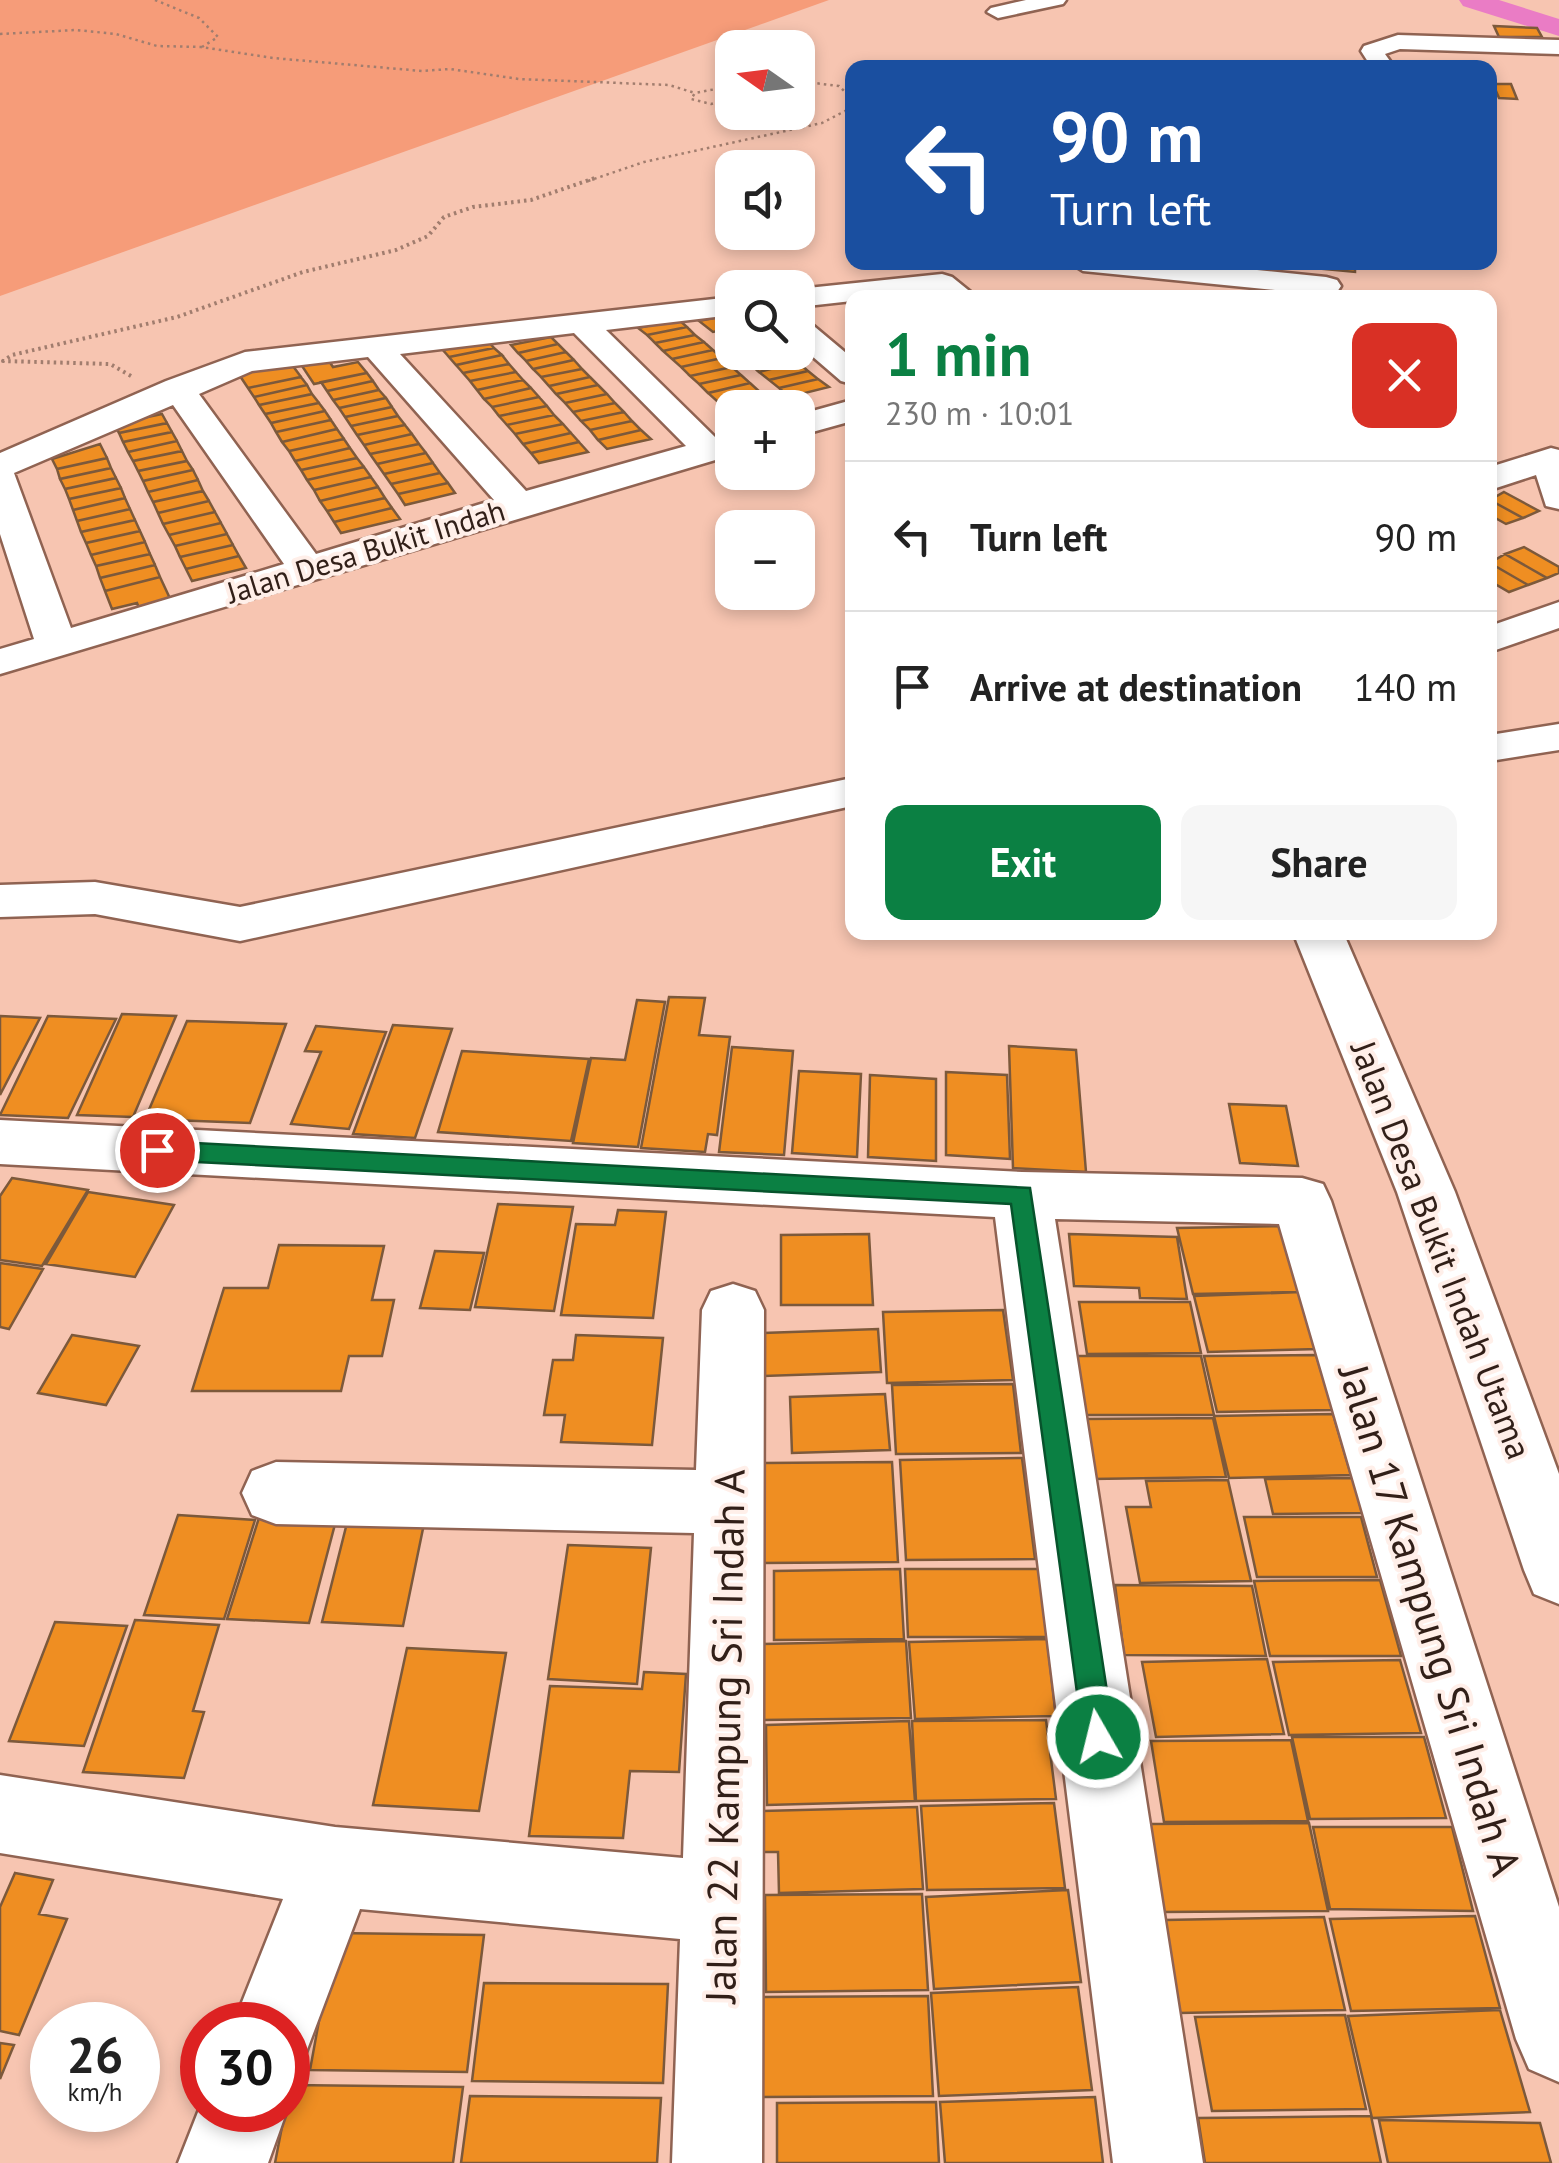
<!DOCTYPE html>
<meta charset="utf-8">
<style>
:root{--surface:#fff;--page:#f6f6f6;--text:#222;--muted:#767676;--line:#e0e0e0;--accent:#0b8043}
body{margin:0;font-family:"PT Sans",sans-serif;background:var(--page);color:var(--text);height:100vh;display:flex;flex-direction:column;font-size:38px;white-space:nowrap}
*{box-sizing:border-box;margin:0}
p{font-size:32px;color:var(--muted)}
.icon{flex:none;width:55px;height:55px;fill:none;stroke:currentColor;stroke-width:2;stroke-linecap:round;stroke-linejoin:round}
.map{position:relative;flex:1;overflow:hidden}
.side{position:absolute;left:845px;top:290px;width:652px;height:650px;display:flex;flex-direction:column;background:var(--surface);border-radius:20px;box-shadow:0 5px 15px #0003}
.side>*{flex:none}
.top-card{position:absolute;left:845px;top:60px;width:652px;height:210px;border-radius:20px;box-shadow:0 5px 15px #0003;background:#1a4fa0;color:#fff;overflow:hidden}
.needle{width:65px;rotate:284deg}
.fabs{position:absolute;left:715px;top:30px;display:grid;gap:20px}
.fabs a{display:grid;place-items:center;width:100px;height:100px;border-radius:20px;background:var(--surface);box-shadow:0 5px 15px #0003;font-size:50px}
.speed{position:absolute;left:30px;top:2002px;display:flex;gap:20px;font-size:50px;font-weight:700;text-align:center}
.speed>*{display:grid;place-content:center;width:130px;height:130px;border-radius:50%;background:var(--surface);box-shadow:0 5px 15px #0003;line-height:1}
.speed small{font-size:25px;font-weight:400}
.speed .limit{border:15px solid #d22;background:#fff;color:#111}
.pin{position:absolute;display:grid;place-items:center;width:85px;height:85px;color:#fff;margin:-42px;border:5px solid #fff;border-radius:50%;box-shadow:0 2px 10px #0007}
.me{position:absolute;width:110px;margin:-55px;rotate:352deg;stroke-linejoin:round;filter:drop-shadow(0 0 8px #0008)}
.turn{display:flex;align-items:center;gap:35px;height:210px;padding:0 40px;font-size:45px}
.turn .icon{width:130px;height:130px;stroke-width:2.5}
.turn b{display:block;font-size:70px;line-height:85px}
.round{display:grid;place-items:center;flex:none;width:105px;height:105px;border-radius:20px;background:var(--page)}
.overview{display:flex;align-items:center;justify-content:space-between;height:170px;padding:0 40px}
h1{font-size:60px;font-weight:600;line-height:75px;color:var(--accent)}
.primary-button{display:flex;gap:20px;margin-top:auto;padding:20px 40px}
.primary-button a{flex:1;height:115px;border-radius:20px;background:var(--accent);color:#fff;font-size:40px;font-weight:600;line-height:115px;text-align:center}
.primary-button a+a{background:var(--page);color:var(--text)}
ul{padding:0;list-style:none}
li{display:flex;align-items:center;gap:30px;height:150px;padding:0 40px;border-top:2px solid var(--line)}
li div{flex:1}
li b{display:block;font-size:38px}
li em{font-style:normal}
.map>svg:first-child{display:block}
</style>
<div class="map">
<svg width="1559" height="2163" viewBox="0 0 1559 2163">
<rect width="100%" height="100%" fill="#f7c5b1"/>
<path fill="#f69c79" d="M 0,0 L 829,0 L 0,296 Z"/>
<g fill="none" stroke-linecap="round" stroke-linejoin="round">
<path fill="#ea7cc5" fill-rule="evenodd" d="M 1459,0 L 1499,0 L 1559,19 L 1559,36 L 1463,6 Z"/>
</g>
<path fill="#ef8e22" stroke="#7c593b" stroke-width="2.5" d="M 1494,26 L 1537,28 L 1542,37 L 1499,37 Z
M 1493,84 L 1511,84 L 1517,99 L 1499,98 Z
M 1324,262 L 1365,262 L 1365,266 L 1355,265 L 1355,272 L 1323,269 Z
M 732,314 L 732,328 L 713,332 L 699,321 Z
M 678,319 L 687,327 L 647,335 L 638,328 Z
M 687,327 L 695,335 L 655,343 L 647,335 Z
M 695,335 L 704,342 L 663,351 L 655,343 Z
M 551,337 L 558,344 L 518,353 L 511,345 Z
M 487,340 L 494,348 L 449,357 L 442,349 Z
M 704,342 L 713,350 L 672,359 L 663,351 Z
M 558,344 L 566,352 L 526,361 L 518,353 Z
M 494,348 L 502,355 L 456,365 L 449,357 Z
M 713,350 L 722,358 L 681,367 L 672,359 Z
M 566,352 L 574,360 L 533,369 L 526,361 Z
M 753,352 L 786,352 L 788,355 L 749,363 L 740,355 Z
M 502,355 L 509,364 L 463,373 L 456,365 Z
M 788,355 L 798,362 L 759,372 L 749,363 Z
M 722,358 L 732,367 L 690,376 L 681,367 Z
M 574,360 L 582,369 L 541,377 L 533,369 Z
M 329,361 L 333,367 L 358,362 L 367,373 L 314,384 L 302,366 Z
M 290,362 L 301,377 L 248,388 L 238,373 Z
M 798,362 L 808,371 L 769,380 L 759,372 Z
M 509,364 L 516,372 L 470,381 L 463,373 Z
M 732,367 L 741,375 L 699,384 L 690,376 Z
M 582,369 L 590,377 L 549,386 L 541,377 Z
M 808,371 L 818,379 L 779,388 L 769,380 Z
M 516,372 L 523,380 L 477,390 L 470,381 Z
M 367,373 L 373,381 L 327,391 L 321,382 Z
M 741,375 L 750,383 L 708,393 L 699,384 Z
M 301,377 L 307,385 L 254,397 L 248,388 Z
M 590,377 L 598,385 L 556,394 L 549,386 Z
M 818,379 L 829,387 L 789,397 L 779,388 Z
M 523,380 L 531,388 L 484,399 L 477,390 Z
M 373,381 L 379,390 L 333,400 L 327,391 Z
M 750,383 L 760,392 L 718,402 L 708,393 Z
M 307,385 L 312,394 L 259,405 L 254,397 Z
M 598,385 L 607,394 L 565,403 L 556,394 Z
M 531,388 L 539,397 L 492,407 L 484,399 Z
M 379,390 L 386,398 L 339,408 L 333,400 Z
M 760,392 L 770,401 L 727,411 L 718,402 Z
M 312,394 L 319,403 L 265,414 L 259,405 Z
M 607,394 L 615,403 L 573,412 L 565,403 Z
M 539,397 L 547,406 L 499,416 L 492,407 Z
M 386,398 L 392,407 L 345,417 L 339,408 Z
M 319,403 L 325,411 L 271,423 L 265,414 Z
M 615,403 L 624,412 L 581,421 L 573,412 Z
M 547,406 L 554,415 L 507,425 L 499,416 Z
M 392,407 L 398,416 L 351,426 L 345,417 Z
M 325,411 L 331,420 L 276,432 L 271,423 Z
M 624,412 L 632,421 L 590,430 L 581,421 Z
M 162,414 L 167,423 L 119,433 L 114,424 Z
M 554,415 L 563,424 L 515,434 L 507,425 Z
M 398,416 L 405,425 L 357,435 L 351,426 Z
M 331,420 L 337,429 L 282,442 L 276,432 Z
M 632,421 L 641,430 L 598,440 L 590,430 Z
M 167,423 L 172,432 L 123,442 L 119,433 Z
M 563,424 L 571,433 L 523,444 L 515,434 Z
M 405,425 L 412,434 L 364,445 L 357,435 Z
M 337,429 L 344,439 L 289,451 L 282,442 Z
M 641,430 L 651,439 L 607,449 L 598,440 Z
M 172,432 L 177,441 L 128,452 L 123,442 Z
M 571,433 L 579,442 L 531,453 L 523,444 Z
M 412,434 L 419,444 L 370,454 L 364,445 Z
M 344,439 L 350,448 L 295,461 L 289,451 Z
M 177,441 L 182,451 L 133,461 L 128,452 Z
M 579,442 L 588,452 L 539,463 L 531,453 Z
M 100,444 L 107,458 L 57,469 L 52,459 Z
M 419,444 L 426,453 L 377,464 L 370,454 Z
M 350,448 L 357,458 L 301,470 L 295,461 Z
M 182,451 L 187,461 L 138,471 L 133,461 Z
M 426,453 L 433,463 L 384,474 L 377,464 Z
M 107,458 L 111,468 L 60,479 L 57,469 Z
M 357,458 L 364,467 L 307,480 L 301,470 Z
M 187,461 L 193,470 L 143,481 L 138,471 Z
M 433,463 L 440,473 L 391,484 L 384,474 Z
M 364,467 L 371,477 L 314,490 L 307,480 Z
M 111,468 L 116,478 L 65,489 L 60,479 Z
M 193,470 L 198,480 L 148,492 L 143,481 Z
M 440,473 L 448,483 L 398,494 L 391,484 Z
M 371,477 L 378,487 L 320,501 L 314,490 Z
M 116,478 L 121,488 L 69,499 L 65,489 Z
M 198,480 L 203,491 L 153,502 L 148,492 Z
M 448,483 L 455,493 L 405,505 L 398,494 Z
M 378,487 L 385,498 L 327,511 L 320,501 Z
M 121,488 L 125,498 L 73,510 L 69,499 Z
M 203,491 L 209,501 L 158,513 L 153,502 Z
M 1504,492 L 1539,511 L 1523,518 L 1490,500 Z
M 125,498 L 130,509 L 77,521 L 73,510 Z
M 385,498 L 392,508 L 334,522 L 327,511 Z
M 1490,500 L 1523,518 L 1506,524 L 1490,515 Z
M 209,501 L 215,512 L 163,524 L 158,513 Z
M 392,508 L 400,519 L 341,533 L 334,522 Z
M 130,509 L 135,520 L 81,532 L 77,521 Z
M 215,512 L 221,523 L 169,535 L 163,524 Z
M 135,520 L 140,531 L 86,543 L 81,532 Z
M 221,523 L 227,534 L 175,546 L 169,535 Z
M 140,531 L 145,542 L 91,555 L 86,543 Z
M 227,534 L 233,545 L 180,557 L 175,546 Z
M 145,542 L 150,554 L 96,566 L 91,555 Z
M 233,545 L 239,556 L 186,569 L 180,557 Z
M 1524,547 L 1559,567 L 1559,573 L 1547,578 L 1505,554 Z
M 150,554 L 155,565 L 100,578 L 96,566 Z
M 1505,554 L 1547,578 L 1528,585 L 1490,563 Z
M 239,556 L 246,568 L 192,581 L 186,569 Z
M 1490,563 L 1528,585 L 1509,592 L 1490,581 Z
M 155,565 L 160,577 L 105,591 L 100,578 Z
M 160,577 L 173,605 L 141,613 L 137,603 L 112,609 L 105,591 Z
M 669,997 L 705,998 L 699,1035 L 730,1037 L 717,1135 L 708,1134 L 705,1152 L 641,1148 Z
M 637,1000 L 665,1002 L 638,1147 L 573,1143 L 591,1058 L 625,1060 Z
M 122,1014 L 176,1016 L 133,1117 L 77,1115 Z
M 0,1016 L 40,1018 L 0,1095 Z
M 48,1016 L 116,1019 L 68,1118 L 0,1115 Z
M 187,1021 L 286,1024 L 250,1123 L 145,1119 Z
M 393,1025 L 452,1029 L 415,1138 L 353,1134 Z
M 316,1026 L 386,1032 L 349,1129 L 291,1124 L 321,1052 L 305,1051 Z
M 1009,1046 L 1076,1050 L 1086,1172 L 1013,1168 Z
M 732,1047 L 793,1051 L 784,1155 L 719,1152 Z
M 462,1051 L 589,1059 L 571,1141 L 438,1132 Z
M 799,1071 L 861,1074 L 857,1157 L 792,1153 Z
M 946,1072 L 1007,1075 L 1010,1159 L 946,1155 Z
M 870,1075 L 936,1079 L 936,1161 L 868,1157 Z
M 1229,1104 L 1286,1106 L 1298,1166 L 1240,1163 Z
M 12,1178 L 88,1190 L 42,1266 L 0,1260 L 0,1196 Z
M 88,1192 L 174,1205 L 135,1277 L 46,1264 Z
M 498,1204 L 573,1207 L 554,1311 L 475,1307 Z
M 618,1210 L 666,1212 L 653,1318 L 561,1315 L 576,1224 L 615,1225 Z
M 1280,1226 L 1299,1292 L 1193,1294 L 1177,1228 Z
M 869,1234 L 873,1305 L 781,1305 L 781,1235 Z
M 1069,1234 L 1177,1237 L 1187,1299 L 1140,1298 L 1139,1288 L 1074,1286 Z
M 279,1245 L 384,1246 L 372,1300 L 394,1300 L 382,1356 L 349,1356 L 341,1391 L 192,1391 L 224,1288 L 268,1288 Z
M 435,1251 L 484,1253 L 470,1310 L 420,1308 Z
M 0,1263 L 43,1269 L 9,1329 L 0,1327 Z
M 1301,1292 L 1318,1349 L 1208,1352 L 1194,1296 Z
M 1079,1302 L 1190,1302 L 1201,1353 L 1087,1354 Z
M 1003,1310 L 1013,1380 L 887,1383 L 883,1312 Z
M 878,1329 L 881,1372 L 764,1376 L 763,1333 Z
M 72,1335 L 139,1346 L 106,1405 L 38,1393 Z
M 576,1335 L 663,1338 L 652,1445 L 561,1442 L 565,1415 L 544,1415 L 553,1360 L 573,1360 Z
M 1316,1355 L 1333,1410 L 1217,1412 L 1204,1356 Z
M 1070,1356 L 1201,1356 L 1214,1415 L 1079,1415 Z
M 1013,1384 L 1021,1453 L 896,1454 L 892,1385 Z
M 885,1394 L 890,1450 L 792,1453 L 790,1397 Z
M 1333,1414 L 1351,1475 L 1229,1478 L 1214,1416 Z
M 1213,1418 L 1226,1477 L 1092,1479 L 1083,1419 Z
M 1022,1458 L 1035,1559 L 906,1560 L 900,1460 Z
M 892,1462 L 898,1562 L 761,1563 L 761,1463 Z
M 1353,1478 L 1362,1513 L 1273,1514 L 1265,1479 Z
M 1228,1480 L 1251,1581 L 1140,1583 L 1126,1507 L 1151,1507 L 1146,1481 Z
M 263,1505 L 339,1509 L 309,1623 L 227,1619 Z
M 350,1511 L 426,1514 L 403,1626 L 322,1622 Z
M 178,1515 L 255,1520 L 224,1619 L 144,1615 Z
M 1244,1517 L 1361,1517 L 1377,1577 L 1257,1577 Z
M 568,1545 L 651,1548 L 637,1684 L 548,1679 Z
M 900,1569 L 904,1639 L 774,1640 L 774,1571 Z
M 905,1569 L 1042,1569 L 1050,1637 L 908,1637 Z
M 1380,1580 L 1401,1656 L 1270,1656 L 1254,1581 Z
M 1115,1585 L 1252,1586 L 1266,1656 L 1124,1655 Z
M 135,1620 L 219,1625 L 193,1711 L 204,1712 L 184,1778 L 83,1772 Z
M 55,1622 L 127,1626 L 84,1746 L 9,1741 Z
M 1047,1639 L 1056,1716 L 915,1719 L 909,1642 Z
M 906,1641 L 911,1718 L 763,1720 L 762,1644 Z
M 407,1648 L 506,1653 L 479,1811 L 373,1805 Z
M 1267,1659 L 1284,1734 L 1156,1737 L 1142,1662 Z
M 1400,1660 L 1421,1733 L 1289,1735 L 1273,1662 Z
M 644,1672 L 686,1674 L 679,1772 L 630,1771 L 623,1838 L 529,1836 L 550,1686 L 642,1689 Z
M 1046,1720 L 1056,1799 L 916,1801 L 912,1721 Z
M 909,1721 L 915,1801 L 767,1805 L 766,1725 Z
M 1292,1737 L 1424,1737 L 1446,1818 L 1310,1819 Z
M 1291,1740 L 1308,1821 L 1164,1822 L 1151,1741 Z
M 1054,1803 L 1065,1888 L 927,1890 L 921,1806 Z
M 917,1807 L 923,1889 L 779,1893 L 778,1852 L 761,1852 L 760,1811 Z
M 1309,1823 L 1328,1911 L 1161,1912 L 1148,1824 Z
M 1313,1827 L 1452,1827 L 1473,1911 L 1330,1909 Z
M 15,1873 L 53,1880 L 39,1914 L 67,1919 L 19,2035 L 0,2031 L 0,1907 Z
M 1068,1890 L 1081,1982 L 934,1989 L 926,1897 Z
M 922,1894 L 928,1990 L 766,1992 L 765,1895 Z
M 1475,1916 L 1500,2008 L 1351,2011 L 1330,1919 Z
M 1324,1917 L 1345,2010 L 1179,2013 L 1165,1920 Z
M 335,1933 L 484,1935 L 467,2072 L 310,2070 Z
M 484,1983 L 668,1984 L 663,2083 L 472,2081 Z
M 1078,1987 L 1092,2090 L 939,2096 L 931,1993 Z
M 928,1996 L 933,2096 L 757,2097 L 758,1997 Z
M 1500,2010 L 1530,2112 L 1372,2118 L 1348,2016 Z
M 1345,2015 L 1366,2109 L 1212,2111 L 1195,2017 Z
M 0,2043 L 14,2045 L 0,2079 Z
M 290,2085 L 463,2087 L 453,2163 L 275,2163 Z
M 470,2096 L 661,2098 L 657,2163 L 461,2163 Z
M 1095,2097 L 1103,2163 L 945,2163 L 940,2102 Z
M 936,2102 L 939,2163 L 777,2163 L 777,2103 Z
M 1371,2116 L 1381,2163 L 1205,2163 L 1198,2118 Z
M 1379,2120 L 1540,2123 L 1551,2163 L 1388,2163 Z"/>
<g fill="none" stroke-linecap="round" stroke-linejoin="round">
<defs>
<path id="minor" d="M 1026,0 L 1066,0 L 1063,4 L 998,18 L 987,12 L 991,8 Z
M 1398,35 L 1559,40 L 1559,54 L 1400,49 L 1385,54 L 1395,68 L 1372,68 L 1361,51 L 1364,46 Z
M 1069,262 L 1177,262 L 1326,277 L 1337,280 L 1341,286 L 1337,292 L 1326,295 L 1083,271 Z
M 942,274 L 952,277 L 978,298 L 943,298 L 936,293 L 852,298 L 852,301 L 798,307 L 798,289 Z
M 732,297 L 732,315 L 606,330 L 716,438 L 732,434 L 732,455 L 0,674 L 0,649 L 34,639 L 0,534 L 0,453 L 166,381 L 245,352 ZM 574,333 L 686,446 L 526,491 L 400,354 ZM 368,357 L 494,500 L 316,554 L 199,394 L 252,371 ZM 173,405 L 284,564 L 71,628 L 14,473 Z
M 798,320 L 809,322 L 852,358 L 852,384 L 841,381 L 798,344 Z
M 852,400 L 852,421 L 798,436 L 798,415 Z
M 1551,448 L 1559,450 L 1559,509 L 1546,506 L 1536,475 L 1490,490 L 1490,467 Z
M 1559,602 L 1559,628 L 1490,652 L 1490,626 Z
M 1559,724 L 1559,750 L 1490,761 L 1490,735 Z
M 852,778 L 852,806 L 240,941 L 95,914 L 0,917 L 0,885 L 95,882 L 240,907 Z
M 1293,932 L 1343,932 L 1455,1192 L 1559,1474 L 1559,1604 L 1534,1594 L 1524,1570 L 1397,1192 Z
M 0,1120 L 1022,1172 L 1302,1178 L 1323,1184 L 1331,1201 L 1559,1907 L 1559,2082 L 1529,2069 L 1516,2039 L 1279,1224 L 1055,1219 L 1203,2163 L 1113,2163 L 995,1217 L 0,1164 Z
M 733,1284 L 755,1291 L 764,1310 L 762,2163 L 672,2163 L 680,1939 L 360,1909 L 305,2055 L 288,2062 L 288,2025 L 233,2025 L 283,1899 L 0,1853 L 0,1775 L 335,1827 L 683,1858 L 694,1533 L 276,1524 L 252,1515 L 242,1493 L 252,1471 L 276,1462 L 696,1470 L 702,1310 L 711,1291 Z
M 202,2102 L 202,2110 L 287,2110 L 268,2163 L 178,2163 Z"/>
</defs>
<use href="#minor" stroke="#906352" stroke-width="5"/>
<path stroke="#a17d6e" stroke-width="2.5" stroke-dasharray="2.5 4" stroke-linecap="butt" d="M 155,0 L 199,18 L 218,37 L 202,47
M 0,34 L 76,30 L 116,34 L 157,46 L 201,47 L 273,58 L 422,71 L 450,69 L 519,79 L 669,85 L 695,93
M 798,81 L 839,86 L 852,99
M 732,86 L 695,93 L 691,99 L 711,104 L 732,98
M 588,181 L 644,162 L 822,123 L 847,110 L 852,100"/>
<path stroke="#a17d6e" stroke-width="4" stroke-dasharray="2.5 4" stroke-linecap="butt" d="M 131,376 L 110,364 L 3,361 L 12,355 L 177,317 L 303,272 L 396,250 L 428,236 L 444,217 L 473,207 L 531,200 L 595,178"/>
<use href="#minor" fill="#fff" fill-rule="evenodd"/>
</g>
<path fill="#0b8043" stroke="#07532c" stroke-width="2.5" d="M 157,1141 L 1030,1188 L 1114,1737 L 1109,1748 L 1098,1753 L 1087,1748 L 1083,1737 L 1011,1204 L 157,1160 L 145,1150 Z"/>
<g text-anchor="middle" stroke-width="8" stroke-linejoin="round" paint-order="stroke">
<g font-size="30" fill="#311f18" stroke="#ffefe9">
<text transform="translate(366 552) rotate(-17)" y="10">Jalan Desa Bukit Indah</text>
</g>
<g font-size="35" fill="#311f18" stroke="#ffefe9">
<text transform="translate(1441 1250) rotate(69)" y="12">Jalan Desa Bukit Indah Utama</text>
</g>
<g font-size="42" fill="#311f18" stroke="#ffefe9">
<text transform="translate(1430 1620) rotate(73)" y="15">Jalan 17 Kampung Sri Indah A</text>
<text transform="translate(725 1736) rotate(-89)" y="15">Jalan 22 Kampung Sri Indah A</text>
</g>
</g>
</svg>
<div class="fabs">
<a><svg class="needle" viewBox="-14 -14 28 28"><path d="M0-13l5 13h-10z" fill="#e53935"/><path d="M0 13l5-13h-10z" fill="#767676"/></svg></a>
<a><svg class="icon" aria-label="sound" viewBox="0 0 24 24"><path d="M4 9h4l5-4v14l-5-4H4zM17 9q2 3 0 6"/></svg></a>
<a><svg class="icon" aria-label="search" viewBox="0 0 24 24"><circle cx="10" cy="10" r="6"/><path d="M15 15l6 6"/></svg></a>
<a>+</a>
<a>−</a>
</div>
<div class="speed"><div>26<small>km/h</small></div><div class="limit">30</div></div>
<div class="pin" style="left:157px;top:1150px;background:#d93025"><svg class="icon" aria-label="arrive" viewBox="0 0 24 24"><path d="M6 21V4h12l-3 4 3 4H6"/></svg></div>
<svg class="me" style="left:1098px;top:1737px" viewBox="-20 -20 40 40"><circle r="17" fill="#0b8043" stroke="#fff" stroke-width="3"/><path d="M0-11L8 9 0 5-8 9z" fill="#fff"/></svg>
<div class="top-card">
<div class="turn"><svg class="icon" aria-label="left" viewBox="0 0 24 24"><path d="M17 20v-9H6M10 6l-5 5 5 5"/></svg><div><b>90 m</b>Turn left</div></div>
</div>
<section class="side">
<div class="overview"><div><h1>1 min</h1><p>230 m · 10:01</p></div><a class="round" style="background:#d93025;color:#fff"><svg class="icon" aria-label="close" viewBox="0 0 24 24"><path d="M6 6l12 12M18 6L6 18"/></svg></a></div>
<ul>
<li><svg class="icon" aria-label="left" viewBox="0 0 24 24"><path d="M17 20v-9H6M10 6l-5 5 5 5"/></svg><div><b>Turn left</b></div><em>90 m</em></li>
<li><svg class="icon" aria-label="arrive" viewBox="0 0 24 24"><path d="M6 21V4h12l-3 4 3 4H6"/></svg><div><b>Arrive at destination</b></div><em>140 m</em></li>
</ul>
<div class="primary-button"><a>Exit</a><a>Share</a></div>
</section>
</div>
